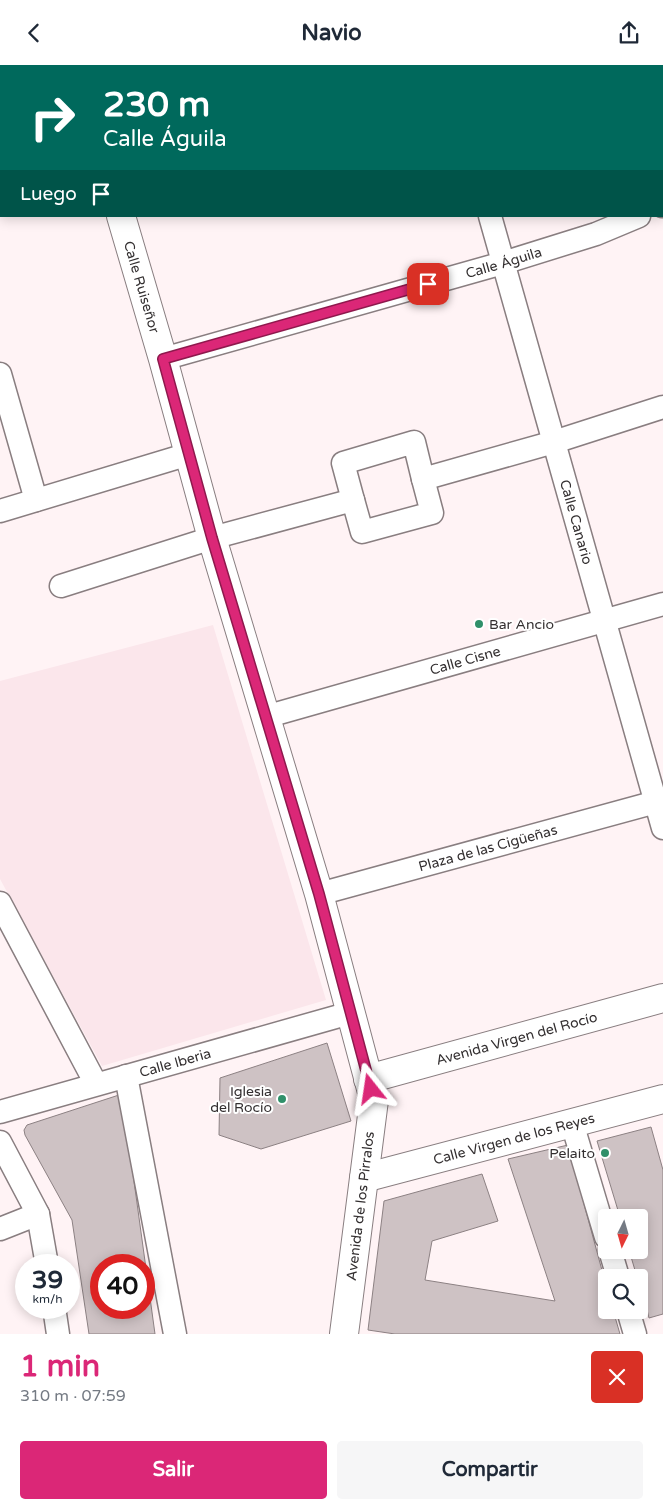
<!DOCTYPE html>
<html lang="es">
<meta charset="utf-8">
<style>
:root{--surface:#fff;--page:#f6f6f7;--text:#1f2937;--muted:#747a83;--accent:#db2777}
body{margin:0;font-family:"Varela Round",sans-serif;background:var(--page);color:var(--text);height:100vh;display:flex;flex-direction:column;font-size:19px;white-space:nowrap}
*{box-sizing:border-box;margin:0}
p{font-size:16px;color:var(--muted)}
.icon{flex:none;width:28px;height:28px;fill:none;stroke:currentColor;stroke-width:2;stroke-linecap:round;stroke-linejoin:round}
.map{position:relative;height:1269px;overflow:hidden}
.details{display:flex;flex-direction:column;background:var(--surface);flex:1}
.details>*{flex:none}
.banner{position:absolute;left:0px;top:0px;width:664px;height:152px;box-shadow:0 2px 12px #0003;background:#00695c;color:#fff;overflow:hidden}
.needle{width:32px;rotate:185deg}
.buttons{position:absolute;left:598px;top:1144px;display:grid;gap:10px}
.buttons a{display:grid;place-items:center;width:50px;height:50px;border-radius:5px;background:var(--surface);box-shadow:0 2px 12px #0003;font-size:25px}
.speed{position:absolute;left:15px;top:1189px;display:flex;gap:10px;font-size:25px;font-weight:700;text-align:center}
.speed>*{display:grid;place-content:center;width:65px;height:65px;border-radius:50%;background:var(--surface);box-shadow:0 2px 12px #0003;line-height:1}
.speed small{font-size:12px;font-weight:400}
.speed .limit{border:8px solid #d22;background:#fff;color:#111}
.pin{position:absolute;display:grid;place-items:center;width:42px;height:42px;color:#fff;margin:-21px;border-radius:10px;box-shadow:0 2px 8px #0006}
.me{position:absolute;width:55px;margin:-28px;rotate:345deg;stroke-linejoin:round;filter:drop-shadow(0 0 4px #0008)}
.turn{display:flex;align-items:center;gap:18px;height:105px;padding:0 20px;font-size:22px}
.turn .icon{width:65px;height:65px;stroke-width:2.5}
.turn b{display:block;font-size:35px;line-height:42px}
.then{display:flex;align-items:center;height:48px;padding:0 20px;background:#0003;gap:10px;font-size:19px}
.round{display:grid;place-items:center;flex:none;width:52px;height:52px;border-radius:5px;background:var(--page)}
.headline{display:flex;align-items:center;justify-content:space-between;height:85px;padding:0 20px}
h1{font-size:30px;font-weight:700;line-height:38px;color:var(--accent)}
.button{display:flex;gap:10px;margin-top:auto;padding:10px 20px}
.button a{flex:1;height:58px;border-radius:5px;background:var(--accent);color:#fff;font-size:20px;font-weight:700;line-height:58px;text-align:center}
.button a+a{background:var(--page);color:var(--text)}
header{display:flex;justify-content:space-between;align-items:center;height:65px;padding:0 20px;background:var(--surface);font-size:22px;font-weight:700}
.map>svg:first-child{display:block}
</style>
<header><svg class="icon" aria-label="back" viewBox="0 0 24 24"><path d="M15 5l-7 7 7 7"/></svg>Navio<svg class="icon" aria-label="share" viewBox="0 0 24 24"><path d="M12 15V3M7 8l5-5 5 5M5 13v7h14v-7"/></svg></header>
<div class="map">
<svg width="663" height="1269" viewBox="0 0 663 1269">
<rect width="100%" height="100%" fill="#fff3f5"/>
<path fill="#fbe6eb" d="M 213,560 L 326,935 L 102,1001 L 0,814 L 0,616 Z"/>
<path fill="#cec2c4" stroke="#8c8183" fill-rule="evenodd" d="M 327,978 L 351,1056 L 261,1084 L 219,1070 L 220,1013 Z
M 122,1029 L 155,1269 L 89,1269 L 72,1155 L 25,1070 L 24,1065 L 27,1060 ZM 101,1200 L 144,1200 L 144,1242 L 101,1242 Z
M 651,1062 L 663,1105 L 663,1249 L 649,1253 L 639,1212 L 637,1212 L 629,1185 L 639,1185 L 639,1152 L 620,1152 L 597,1076 Z
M 568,1080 L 606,1220 L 606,1245 L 613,1245 L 620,1269 L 395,1269 L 368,1265 L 384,1136 L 482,1109 L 498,1156 L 432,1176 L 425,1215 L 555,1236 L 508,1094 Z"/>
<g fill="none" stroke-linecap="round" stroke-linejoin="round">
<defs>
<g id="street">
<path d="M 447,0 L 448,1"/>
<path d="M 501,1 L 505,0"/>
<path d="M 662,141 L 663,141"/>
<path id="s1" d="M 490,151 L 663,763"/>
<path id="s2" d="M 163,294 L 503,198 L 596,169 L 639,151"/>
<path d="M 0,309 L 36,435"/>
<path d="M 353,435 L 343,398 L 414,377 L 423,414 L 554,377 L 663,342"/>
<path d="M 0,446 L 189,389"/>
<path d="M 61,521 L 212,473 L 353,435 L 362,467 L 432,448 L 423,414"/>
<path id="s3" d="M 265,652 L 663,539"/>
<path id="s4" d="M 319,829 L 663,735"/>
<path d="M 0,838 L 96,1019"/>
<path d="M 126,1011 L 175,1269"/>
<path id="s5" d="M 0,1047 L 350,948"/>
<path d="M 572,1058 L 606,1172"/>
<path d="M 0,1077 L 38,1149 L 47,1200"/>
<path d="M 0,1164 L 38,1149"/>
<path d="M 610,1185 L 618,1212"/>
<path d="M 54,1242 L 58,1269"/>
<path d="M 628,1245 L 635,1269"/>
</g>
<g id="secondary">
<path d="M 77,0 L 77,1"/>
<path id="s6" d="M 121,151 L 163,294 L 212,473 L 319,829 L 374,1035 L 344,1269"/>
<path id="s7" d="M 368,1014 L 663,933"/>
<path id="s8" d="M 364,1113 L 663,1034"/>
</g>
</defs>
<use href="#street" stroke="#897e80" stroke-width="25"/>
<use href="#secondary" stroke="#897e80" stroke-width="30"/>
<use href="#street" stroke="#fff" stroke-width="22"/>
<use href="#secondary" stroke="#fff" stroke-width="28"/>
</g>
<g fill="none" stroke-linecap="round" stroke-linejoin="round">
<defs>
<path id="route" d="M 371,1024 L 319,829 L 212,473 L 163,294 L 428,219"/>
</defs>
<use href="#route" stroke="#8e194d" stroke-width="12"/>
<use href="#route" stroke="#db2777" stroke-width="9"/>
</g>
<g fill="#30906a" stroke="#fff" stroke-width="2">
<circle cx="479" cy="559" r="5"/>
<circle cx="282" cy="1034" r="5"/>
<circle cx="605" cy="1088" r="5"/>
</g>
<g text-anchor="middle" stroke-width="4" stroke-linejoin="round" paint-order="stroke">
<g font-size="14" fill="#332f30" stroke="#fff">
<text dy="5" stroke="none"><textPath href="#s2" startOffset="354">Calle Águila</textPath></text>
<text dy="5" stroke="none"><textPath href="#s6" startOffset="74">Calle Ruiseñor</textPath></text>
<text dy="5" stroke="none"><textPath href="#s1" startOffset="318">Calle Canario</textPath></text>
<text dy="5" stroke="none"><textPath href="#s3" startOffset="208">Calle Cisne</textPath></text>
<text dy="5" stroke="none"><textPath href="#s4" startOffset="175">Plaza de las Cigüeñas</textPath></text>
<text dy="5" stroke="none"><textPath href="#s7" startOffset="154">Avenida Virgen del Rocío</textPath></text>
<text dy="5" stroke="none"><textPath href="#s5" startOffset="182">Calle Iberia</textPath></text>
<text dy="5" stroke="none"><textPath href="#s8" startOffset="155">Calle Virgen de los Reyes</textPath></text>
<text transform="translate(360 1141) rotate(-83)" y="5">Avenida de los Pirralos</text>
</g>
<g font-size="14" fill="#332f30" stroke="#fff" text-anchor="end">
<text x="489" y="564" text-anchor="start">Bar Ancio</text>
<text x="272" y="1031">Iglesia<tspan x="272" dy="16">del Rocío</tspan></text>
<text x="595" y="1093">Pelaito</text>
</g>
</g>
</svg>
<div class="buttons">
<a><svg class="needle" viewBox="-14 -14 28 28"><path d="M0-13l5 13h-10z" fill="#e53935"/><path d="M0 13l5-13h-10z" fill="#747a83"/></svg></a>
<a><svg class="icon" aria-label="search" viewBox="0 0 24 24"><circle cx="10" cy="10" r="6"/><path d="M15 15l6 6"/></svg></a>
</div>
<div class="speed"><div>39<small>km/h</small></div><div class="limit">40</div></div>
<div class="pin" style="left:428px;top:219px;background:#d93025"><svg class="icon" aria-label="arrive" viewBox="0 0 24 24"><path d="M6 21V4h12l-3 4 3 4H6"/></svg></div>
<svg class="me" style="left:371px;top:1024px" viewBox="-20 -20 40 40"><path d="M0-17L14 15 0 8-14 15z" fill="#db2777" stroke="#fff" stroke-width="4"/></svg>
<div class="banner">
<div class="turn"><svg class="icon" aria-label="right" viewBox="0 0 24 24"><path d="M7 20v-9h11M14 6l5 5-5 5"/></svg><div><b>230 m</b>Calle Águila</div></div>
<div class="then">Luego<svg class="icon" aria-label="arrive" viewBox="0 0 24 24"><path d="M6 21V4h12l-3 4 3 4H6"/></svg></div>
</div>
</div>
<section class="details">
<div class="headline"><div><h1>1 min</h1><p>310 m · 07:59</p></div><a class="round" style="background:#d93025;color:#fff"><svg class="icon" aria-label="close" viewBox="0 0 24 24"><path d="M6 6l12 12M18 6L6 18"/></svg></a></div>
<div class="button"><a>Salir</a><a>Compartir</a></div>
</section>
